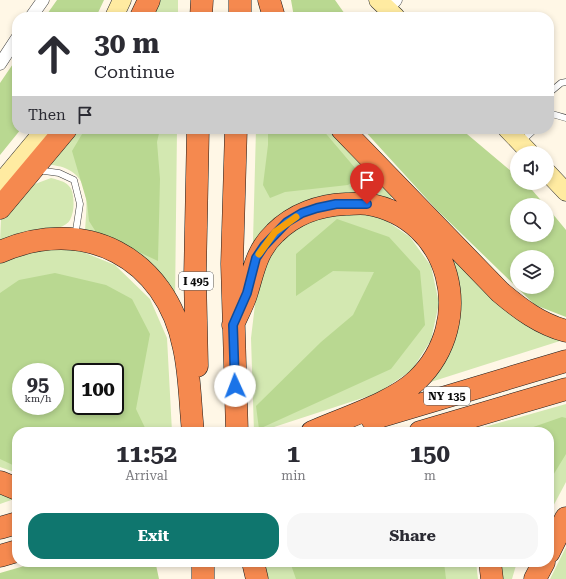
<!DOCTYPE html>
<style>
:root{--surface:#fff;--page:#f7f7f7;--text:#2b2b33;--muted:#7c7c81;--accent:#0f766e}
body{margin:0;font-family:"Roboto Serif",serif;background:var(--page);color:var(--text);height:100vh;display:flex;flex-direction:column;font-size:15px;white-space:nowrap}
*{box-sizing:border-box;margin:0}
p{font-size:13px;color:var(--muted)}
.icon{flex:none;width:22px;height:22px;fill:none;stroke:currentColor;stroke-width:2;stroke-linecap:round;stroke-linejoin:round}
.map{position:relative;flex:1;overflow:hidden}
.drawer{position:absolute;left:12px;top:427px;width:542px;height:140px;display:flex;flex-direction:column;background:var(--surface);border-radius:16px;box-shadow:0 2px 6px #0003}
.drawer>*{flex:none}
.banner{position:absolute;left:12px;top:12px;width:542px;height:122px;border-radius:16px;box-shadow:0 2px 6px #0003;background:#fff;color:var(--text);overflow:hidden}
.tools{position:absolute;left:510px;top:146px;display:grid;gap:8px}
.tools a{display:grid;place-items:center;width:44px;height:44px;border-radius:50%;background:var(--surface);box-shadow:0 2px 6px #0003;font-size:20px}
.speed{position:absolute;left:12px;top:363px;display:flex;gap:8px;font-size:20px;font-weight:700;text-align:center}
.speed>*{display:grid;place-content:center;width:52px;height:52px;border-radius:50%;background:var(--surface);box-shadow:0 2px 6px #0003;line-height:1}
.speed small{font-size:10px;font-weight:400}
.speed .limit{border:2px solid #111;border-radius:6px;background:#fff;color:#111}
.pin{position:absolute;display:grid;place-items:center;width:34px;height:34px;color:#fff;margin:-41px -17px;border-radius:50% 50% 50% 0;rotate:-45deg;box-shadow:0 0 4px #0007}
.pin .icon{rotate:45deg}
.me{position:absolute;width:44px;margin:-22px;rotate:358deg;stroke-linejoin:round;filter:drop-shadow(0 0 3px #0008)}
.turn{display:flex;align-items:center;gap:14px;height:84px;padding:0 16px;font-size:18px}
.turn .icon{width:52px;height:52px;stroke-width:2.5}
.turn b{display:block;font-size:28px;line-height:34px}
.then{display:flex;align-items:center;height:38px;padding:0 16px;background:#0003;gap:8px;font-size:15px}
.eta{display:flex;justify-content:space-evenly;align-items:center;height:68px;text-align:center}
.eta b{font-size:24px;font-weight:700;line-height:28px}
.button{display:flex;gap:8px;margin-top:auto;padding:8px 16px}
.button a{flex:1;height:46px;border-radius:16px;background:var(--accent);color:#fff;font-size:16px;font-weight:700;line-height:46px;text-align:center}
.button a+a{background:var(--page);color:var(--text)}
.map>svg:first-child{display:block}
</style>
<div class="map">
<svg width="566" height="579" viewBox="0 0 566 579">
<rect width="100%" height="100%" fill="#fff7e6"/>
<path fill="#d3e8b1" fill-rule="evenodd" d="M 156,0 L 178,0 L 178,17 L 147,17 Z
M 74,129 L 177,129 L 175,303 L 85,232 C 86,209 92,183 69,170 C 63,166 52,165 45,164 Z
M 256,129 L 334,129 L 395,193 L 386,204 L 356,196 L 254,245 L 253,241 Z
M 51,178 C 62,181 72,183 73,196 C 74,204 74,212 70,220 C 64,232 14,239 0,242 L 1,218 L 35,184 Z
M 345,210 L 381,217 L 410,237 L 431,266 L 439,303 L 431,340 L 412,370 L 378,393 L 271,428 L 254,432 L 251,338 L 257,288 L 276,244 L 306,219 Z
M 33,249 L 78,250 L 115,265 L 150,299 L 167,338 L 172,432 L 17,432 L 17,473 L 0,467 L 0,261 ZM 21,372 L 55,372 L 55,406 L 21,406 ZM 81,372 L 115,372 L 115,406 L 81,406 Z
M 456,258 L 560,337 L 560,341 L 415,387 L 443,352 L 449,268 Z
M 566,404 L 566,482 L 549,514 L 549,432 L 467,432 Z
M 0,487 L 17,498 L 0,504 Z
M 566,547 L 566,579 L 550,579 Z
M 258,562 L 476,562 L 478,579 L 262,579 Z
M 496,562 L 517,562 L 512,579 L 495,579 Z"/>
<path fill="#b9d891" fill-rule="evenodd" d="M 57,0 L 104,0 L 96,17 L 45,17 Z
M 291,0 L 335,0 L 347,17 L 294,17 Z
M 17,58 L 17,129 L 21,129 L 0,155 L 0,83 Z
M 85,129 L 160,129 L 157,142 L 160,179 L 158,261 L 96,232 L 89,221 L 87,202 L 72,151 Z
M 268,129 L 322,129 L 361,175 L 348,185 L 285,192 L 270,198 L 263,185 L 268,145 Z
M 363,129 L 461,129 L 517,176 L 517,183 L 526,183 L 545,205 L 517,205 L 517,235 L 547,235 L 547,207 L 566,230 L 566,317 L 535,305 L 436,209 ZM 517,257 L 547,257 L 547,287 L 517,287 Z
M 337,219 L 389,237 L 420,271 L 425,325 L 391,369 L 259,429 L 256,406 L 321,342 L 353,315 L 374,272 L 333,271 L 296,296 L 296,254 Z
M 55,273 L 106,285 L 132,299 L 150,334 L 136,409 L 147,432 L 17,432 L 17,467 L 0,459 L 0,293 L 19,280 ZM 21,372 L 55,372 L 55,406 L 21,406 ZM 81,372 L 115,372 L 115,406 L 81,406 Z
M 562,417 L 566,418 L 566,454 L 549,482 L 549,432 L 519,432 Z
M 38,562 L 157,562 L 156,565 L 159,579 L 0,579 L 0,573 Z
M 290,562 L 444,562 L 446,579 L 296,579 Z"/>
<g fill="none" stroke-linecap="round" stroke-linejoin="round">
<defs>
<path id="lane" d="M 549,93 L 561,83 L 566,82
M 552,114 L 566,118
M 521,142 L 535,129
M 37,170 L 59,173 L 74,180 L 80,204 L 75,237"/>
<path id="street" d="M 388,9 L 396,0
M 31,17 L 43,0
M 0,64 L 17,38"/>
<path id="secondary" d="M 378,0 L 396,17
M 114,17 L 122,0
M 507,129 L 530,153
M 547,172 L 566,192
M 0,183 L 45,129"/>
<path id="highway" d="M 269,0 L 274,17
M 141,17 L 149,0
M 201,17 L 202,0
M 240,17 L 240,0
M 236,129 L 232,264 L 237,432
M 342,129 L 500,292 C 520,309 540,324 566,331
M 0,208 L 66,129
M 0,252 C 84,215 166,257 184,348 C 190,375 190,404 193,432
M 233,325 C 237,315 244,303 247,292 C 254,269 257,250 275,233 C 294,214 320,205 346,204 C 353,204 361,203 367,204 C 452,218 477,322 417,380 C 393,403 343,418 312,432
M 197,366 L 195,276 L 198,129
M 372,419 L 566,361
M 420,432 L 566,389
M 0,482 L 17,489
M 0,528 L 17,523
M 549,552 L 566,518
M 0,556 L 17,551
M 203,562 L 203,579
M 253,562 L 257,579
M 490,562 L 492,579
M 535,579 L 544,562"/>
</defs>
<use href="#lane" stroke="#3d3d3d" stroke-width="7"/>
<use href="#street" stroke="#3d3d3d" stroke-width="13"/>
<use href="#secondary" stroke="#2c2c2c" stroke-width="19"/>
<use href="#highway" stroke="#1b1b1b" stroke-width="23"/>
<use href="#lane" stroke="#fff" stroke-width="6"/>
<use href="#street" stroke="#fff" stroke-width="12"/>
<use href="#secondary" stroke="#ffeba1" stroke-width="18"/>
<use href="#highway" stroke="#f5894f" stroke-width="22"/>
</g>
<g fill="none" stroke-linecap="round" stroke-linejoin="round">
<defs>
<path id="route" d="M 235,386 L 233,325 L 247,293 L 256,258 L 264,246 L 287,222 L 302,213 L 317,208 L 336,204 L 367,204"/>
</defs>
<use href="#route" stroke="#114b97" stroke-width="10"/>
<use href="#route" stroke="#1a73e8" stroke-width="7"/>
<path stroke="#f59e0b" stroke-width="7" d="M 259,254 L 275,232 L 296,217"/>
</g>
<g text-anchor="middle" stroke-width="4" stroke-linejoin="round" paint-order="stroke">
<g fill="#fff" stroke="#545454" stroke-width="1">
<rect x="179" y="272" width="34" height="18" rx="3"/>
<rect x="424" y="387" width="46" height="18" rx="3"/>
</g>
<g font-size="11" font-weight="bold" fill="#0a0a0a">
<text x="196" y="285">I 495</text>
<text x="447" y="400">NY 135</text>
</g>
</g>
</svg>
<div class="tools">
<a><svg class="icon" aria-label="sound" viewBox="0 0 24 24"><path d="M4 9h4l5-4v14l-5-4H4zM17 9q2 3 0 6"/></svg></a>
<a><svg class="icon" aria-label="search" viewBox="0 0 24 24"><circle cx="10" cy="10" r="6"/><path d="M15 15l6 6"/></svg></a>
<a><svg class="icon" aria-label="layers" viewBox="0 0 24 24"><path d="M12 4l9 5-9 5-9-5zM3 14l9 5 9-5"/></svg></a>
</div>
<div class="speed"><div>95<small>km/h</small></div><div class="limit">100</div></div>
<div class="pin" style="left:367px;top:204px;background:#d93025"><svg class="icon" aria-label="arrive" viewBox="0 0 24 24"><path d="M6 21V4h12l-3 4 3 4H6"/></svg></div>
<svg class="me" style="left:235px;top:386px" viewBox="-20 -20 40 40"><circle r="19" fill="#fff"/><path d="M0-13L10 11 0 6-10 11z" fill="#1a73e8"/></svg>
<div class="banner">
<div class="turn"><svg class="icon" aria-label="ahead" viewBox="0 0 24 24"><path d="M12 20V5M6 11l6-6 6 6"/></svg><div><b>30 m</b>Continue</div></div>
<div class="then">Then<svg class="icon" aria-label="arrive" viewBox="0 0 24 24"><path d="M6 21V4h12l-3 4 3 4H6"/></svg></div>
</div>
<section class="drawer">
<div class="eta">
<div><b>11:52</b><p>Arrival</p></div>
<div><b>1</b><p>min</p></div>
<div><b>150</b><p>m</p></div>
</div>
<div class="button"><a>Exit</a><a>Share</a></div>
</section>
</div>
